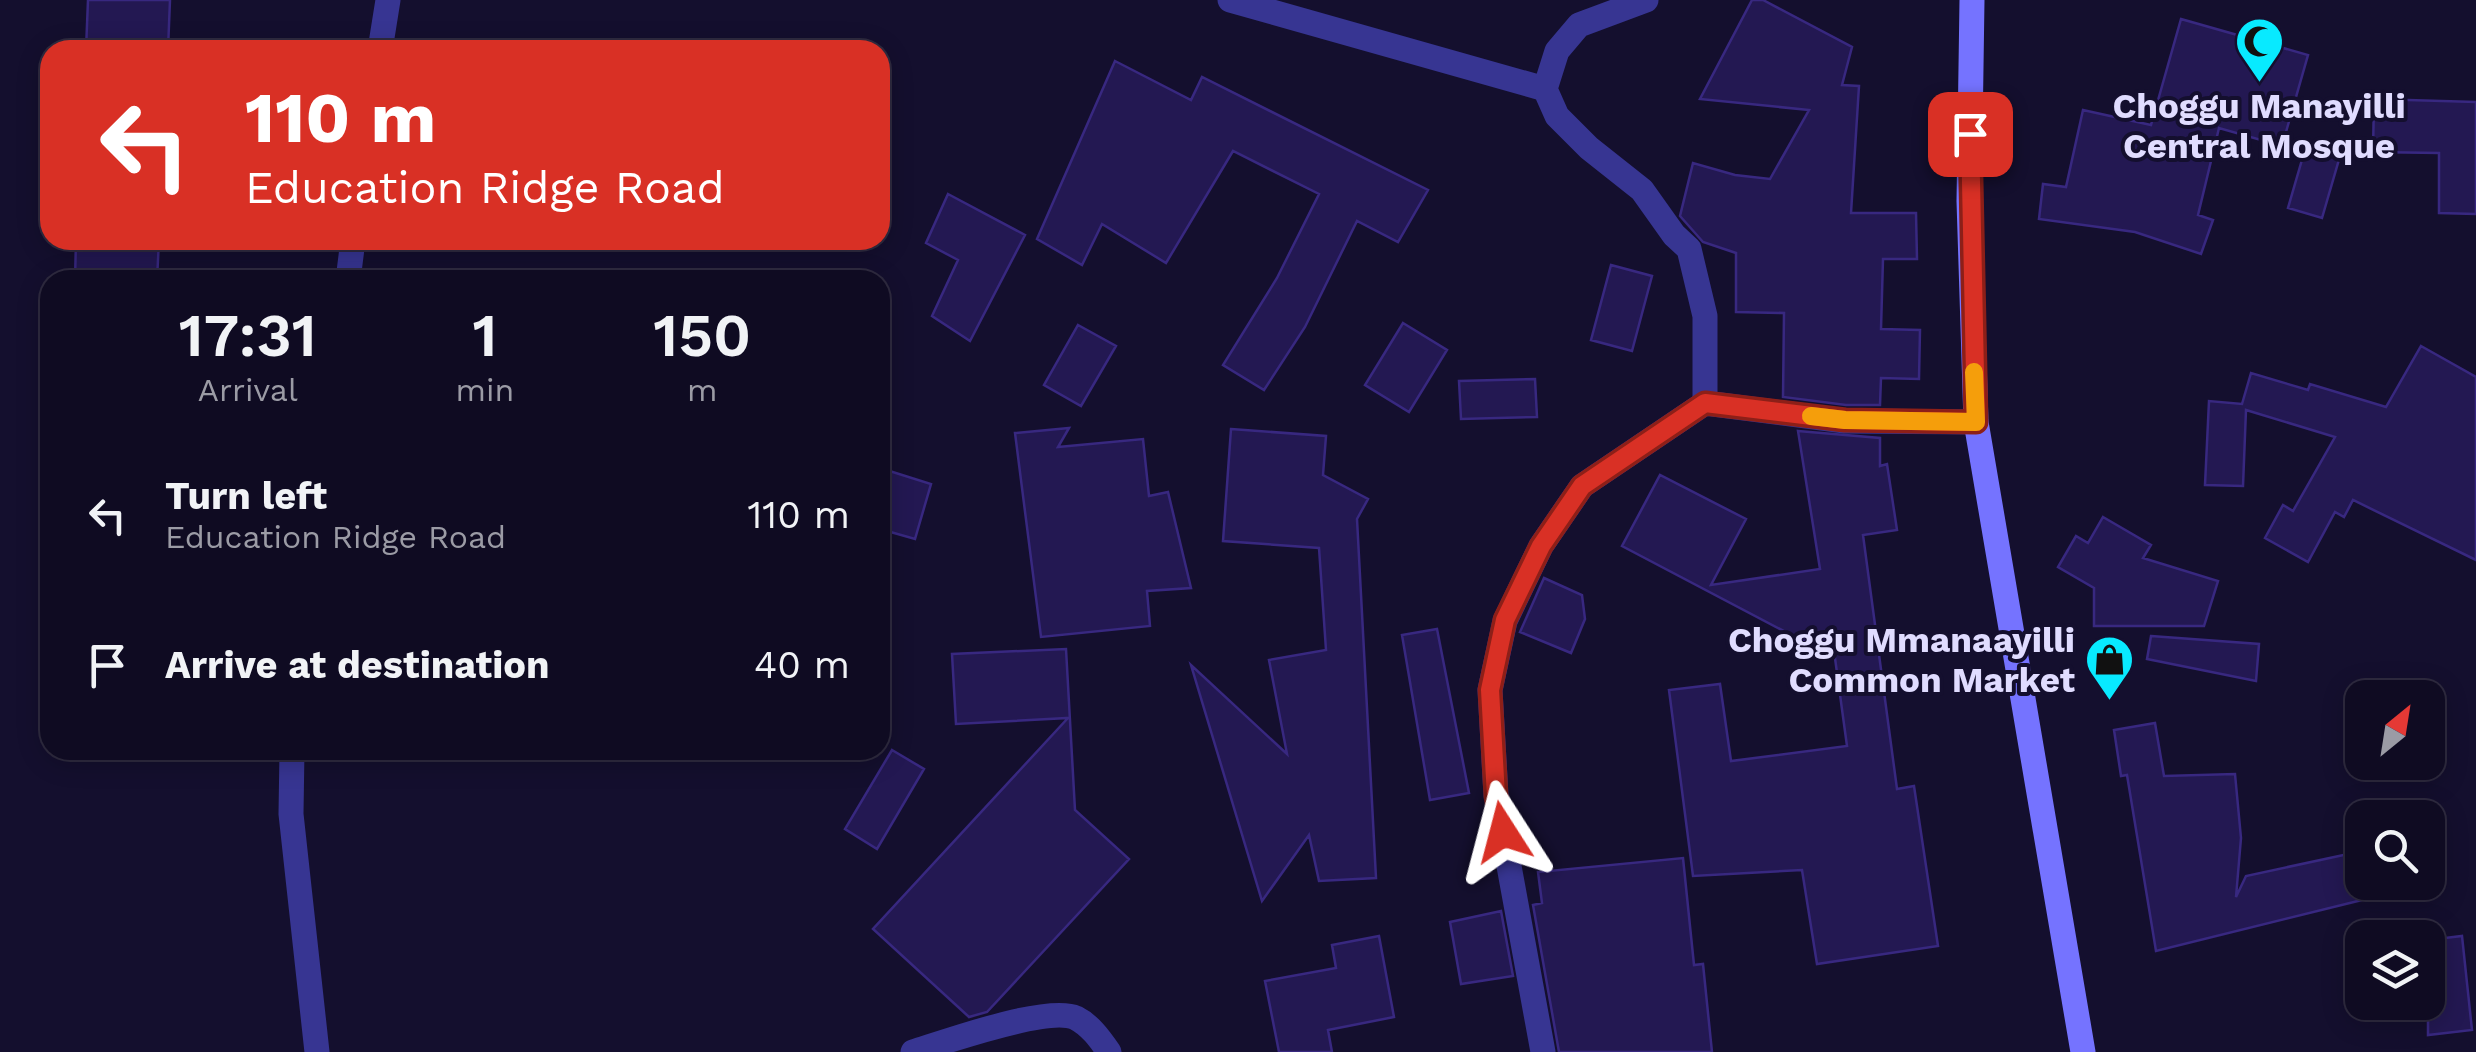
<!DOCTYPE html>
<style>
:root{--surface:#0f0b22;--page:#1d192f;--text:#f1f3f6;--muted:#9b9ba5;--line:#2f2b40}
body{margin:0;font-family:"Work Sans",sans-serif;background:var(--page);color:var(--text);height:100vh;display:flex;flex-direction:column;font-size:38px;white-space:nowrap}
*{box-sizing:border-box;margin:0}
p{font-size:32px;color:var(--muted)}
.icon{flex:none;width:55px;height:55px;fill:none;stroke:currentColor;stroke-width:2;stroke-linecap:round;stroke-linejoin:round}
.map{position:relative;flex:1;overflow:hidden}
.side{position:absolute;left:40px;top:270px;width:850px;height:490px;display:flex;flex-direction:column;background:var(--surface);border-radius:30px;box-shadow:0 5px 25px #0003,0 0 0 2px var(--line)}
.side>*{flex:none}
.banner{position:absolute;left:40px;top:40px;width:850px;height:210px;border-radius:30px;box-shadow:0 5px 25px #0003,0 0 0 2px var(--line);background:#d93025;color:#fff;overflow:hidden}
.needle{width:65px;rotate:30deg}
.tools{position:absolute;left:2345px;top:680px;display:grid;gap:20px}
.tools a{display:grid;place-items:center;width:100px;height:100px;border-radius:20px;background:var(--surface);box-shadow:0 5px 25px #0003,0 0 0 2px var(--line);font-size:50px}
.pin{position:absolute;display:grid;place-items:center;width:85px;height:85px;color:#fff;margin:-42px;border-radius:20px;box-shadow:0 5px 15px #0006}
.me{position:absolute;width:110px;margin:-55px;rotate:351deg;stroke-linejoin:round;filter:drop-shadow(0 0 8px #0008)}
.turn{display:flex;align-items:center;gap:35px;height:210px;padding:0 40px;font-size:45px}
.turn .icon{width:130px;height:130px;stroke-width:2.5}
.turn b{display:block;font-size:70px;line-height:85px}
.eta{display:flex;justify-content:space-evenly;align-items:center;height:170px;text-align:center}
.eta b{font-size:60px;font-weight:600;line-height:70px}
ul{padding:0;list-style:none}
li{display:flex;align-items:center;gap:30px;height:150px;padding:0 40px}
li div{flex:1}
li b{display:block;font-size:38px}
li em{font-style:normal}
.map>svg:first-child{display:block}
</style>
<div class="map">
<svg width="2476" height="1052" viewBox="0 0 2476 1052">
<rect width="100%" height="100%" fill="#140f2e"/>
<path fill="#231852" stroke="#382880" stroke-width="2.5" d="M 88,0 L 170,0 L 168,50 L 86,50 Z
M 1752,0 L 1763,0 L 1852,47 L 1842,85 L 1859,86 L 1851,213 L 1916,213 L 1917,259 L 1883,259 L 1881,329 L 1920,330 L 1919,379 L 1881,378 L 1880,405 L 1846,405 L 1783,397 L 1784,313 L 1736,312 L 1736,253 L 1703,242 L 1680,216 L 1693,163 L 1735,175 L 1770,179 L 1809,110 L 1700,99 Z
M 2181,19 L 2308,55 L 2282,146 L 2219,128 L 2198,215 L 2213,220 L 2201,254 L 2135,232 L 2039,219 L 2043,184 L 2066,187 L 2083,110 L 2151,125 Z
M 1115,61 L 1191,100 L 1202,77 L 1428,190 L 1398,242 L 1357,221 L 1305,327 L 1264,390 L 1223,365 L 1277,278 L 1319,194 L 1233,151 L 1166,263 L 1102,224 L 1082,265 L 1037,239 Z
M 2374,99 L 2476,102 L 2476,214 L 2439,213 L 2439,153 L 2373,152 Z
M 2306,146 L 2340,156 L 2322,218 L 2288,208 Z
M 948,194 L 1025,235 L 970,341 L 932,316 L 958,260 L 926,243 Z
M 76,240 L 159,240 L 157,280 L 75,280 Z
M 1611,265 L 1652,276 L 1632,351 L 1591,340 Z
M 1403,323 L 1447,350 L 1409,412 L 1365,385 Z
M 1078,325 L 1116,346 L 1081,406 L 1044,385 Z
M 2421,346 L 2476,377 L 2476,560 L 2353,500 L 2344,517 L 2335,512 L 2308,562 L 2265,538 L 2283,505 L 2293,511 L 2335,437 L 2246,410 L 2243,486 L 2205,485 L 2209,401 L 2242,404 L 2251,373 L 2308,390 L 2310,384 L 2386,407 Z
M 1535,379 L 1537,417 L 1461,419 L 1459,381 Z
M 1069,428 L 1058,447 L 1143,439 L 1149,496 L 1168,492 L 1191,588 L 1147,591 L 1150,626 L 1041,637 L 1015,433 Z
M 1231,429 L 1326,436 L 1323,475 L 1368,499 L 1357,519 L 1376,878 L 1319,881 L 1309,835 L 1262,901 L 1191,665 L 1287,754 L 1269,660 L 1326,650 L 1319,548 L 1223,541 Z
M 1798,431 L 1880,438 L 1880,466 L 1887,464 L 1897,530 L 1863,535 L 1897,789 L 1914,786 L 1938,946 L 1817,964 L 1802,870 L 1693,876 L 1669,690 L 1720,684 L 1731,761 L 1847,746 L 1835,658 L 1622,546 L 1660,475 L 1746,519 L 1711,585 L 1820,569 Z
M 880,468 L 931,484 L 915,539 L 880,529 Z
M 2103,517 L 2151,545 L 2143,558 L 2218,581 L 2204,626 L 2094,626 L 2094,588 L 2058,567 L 2076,536 L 2088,543 Z
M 1544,578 L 1582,595 L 1585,619 L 1571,653 L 1520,632 Z
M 1437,629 L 1469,793 L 1430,800 L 1402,635 Z
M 2151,636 L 2259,644 L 2256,681 L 2147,659 Z
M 1066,649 L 1075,810 L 1129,859 L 987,1012 L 969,1017 L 873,929 L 1068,718 L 956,724 L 952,654 Z
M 2155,723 L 2164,776 L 2235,774 L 2241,838 L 2236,897 L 2246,876 L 2362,851 L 2362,900 L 2156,951 L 2127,775 L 2121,776 L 2114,730 Z
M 892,750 L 924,769 L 877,849 L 845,829 Z
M 1683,858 L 1694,965 L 1703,964 L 1712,1052 L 1559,1052 L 1533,905 L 1542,903 L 1538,872 Z
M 1501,911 L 1513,976 L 1461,984 L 1450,922 Z
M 1379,936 L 1394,1017 L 1328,1030 L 1332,1052 L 1279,1052 L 1265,981 L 1336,968 L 1332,945 Z
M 2462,936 L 2472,1030 L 2428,1035 L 2428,940 Z"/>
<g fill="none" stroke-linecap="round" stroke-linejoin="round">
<path stroke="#373592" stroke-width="25" d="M 1230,0 L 1545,89 L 1557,116 L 1589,148 L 1642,190 L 1674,235 L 1689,249 L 1705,316 L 1705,403 L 1845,421 L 1976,422
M 380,50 L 388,0
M 1545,89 L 1557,51 L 1579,25 L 1646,0
M 348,280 L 353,240
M 292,750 L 291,814 L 317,1052
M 913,1052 C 945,1042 1048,1005 1076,1018 C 1090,1025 1100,1039 1109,1052
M 1543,1052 L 1496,795 L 1490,690 L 1505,621 L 1541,546 L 1582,486 L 1705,403"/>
<path stroke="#7573ff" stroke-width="25" d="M 1972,0 L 1969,201 L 1976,422 L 2083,1052"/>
</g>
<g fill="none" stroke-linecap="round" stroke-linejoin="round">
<defs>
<path id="route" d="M 1503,832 L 1496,796 L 1490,690 L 1505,620 L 1541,546 L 1582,486 L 1705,403 L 1845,420 L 1976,422 L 1970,134"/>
</defs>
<use href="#route" stroke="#8d1f18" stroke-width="25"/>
<use href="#route" stroke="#d93025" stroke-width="18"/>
<path stroke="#f59e0b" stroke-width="18" d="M 1811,416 L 1845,420 L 1976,422 L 1974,372"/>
</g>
<defs>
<symbol id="mosque-pin" viewBox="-11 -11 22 30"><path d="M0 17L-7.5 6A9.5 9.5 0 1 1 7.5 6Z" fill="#08eaff" stroke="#140f2e"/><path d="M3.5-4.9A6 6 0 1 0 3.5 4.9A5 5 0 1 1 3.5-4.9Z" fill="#111"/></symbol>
<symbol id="shop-pin" viewBox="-11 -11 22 30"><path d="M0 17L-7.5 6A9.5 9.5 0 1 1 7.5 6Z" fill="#08eaff" stroke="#140f2e"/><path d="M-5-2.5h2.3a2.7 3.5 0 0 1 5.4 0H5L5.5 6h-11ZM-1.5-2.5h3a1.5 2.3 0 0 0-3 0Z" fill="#111"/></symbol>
</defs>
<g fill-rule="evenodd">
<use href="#mosque-pin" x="2232" y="14" width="55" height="75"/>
<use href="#shop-pin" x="2082" y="632" width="55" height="75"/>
</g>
<g text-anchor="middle" stroke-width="8" stroke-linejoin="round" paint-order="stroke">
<g font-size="35" font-weight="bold" fill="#e0dcff" stroke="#140f2e">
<text x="2259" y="118">Choggu Manayilli<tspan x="2259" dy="40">Central Mosque</tspan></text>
<text x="2075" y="652" text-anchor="end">Choggu Mmanaayilli<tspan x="2075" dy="40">Common Market</tspan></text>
</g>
</g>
</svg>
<div class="tools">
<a><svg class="needle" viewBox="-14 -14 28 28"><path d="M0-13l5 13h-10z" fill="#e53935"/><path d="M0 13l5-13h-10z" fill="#9b9ba5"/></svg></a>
<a><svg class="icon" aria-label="search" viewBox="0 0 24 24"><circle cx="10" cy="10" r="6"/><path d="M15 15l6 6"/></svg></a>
<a><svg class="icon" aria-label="layers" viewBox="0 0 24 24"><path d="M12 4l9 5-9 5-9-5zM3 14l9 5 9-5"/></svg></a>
</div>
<div class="pin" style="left:1970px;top:134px;background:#d93025"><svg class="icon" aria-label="arrive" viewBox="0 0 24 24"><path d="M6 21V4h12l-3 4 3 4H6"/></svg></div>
<svg class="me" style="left:1503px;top:832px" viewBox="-20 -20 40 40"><path d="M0-17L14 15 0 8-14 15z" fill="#d93025" stroke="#fff" stroke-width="4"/></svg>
<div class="banner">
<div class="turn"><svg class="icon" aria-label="left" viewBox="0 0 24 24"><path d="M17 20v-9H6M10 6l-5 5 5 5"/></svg><div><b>110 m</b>Education Ridge Road</div></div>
</div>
<section class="side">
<div class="eta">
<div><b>17:31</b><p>Arrival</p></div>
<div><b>1</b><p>min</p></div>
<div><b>150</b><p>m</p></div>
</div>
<ul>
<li><svg class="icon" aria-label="left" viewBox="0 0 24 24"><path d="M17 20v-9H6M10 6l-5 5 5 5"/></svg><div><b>Turn left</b><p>Education Ridge Road</p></div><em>110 m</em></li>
<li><svg class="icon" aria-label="arrive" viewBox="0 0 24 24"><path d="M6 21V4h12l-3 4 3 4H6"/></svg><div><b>Arrive at destination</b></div><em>40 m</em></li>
</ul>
</section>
</div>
